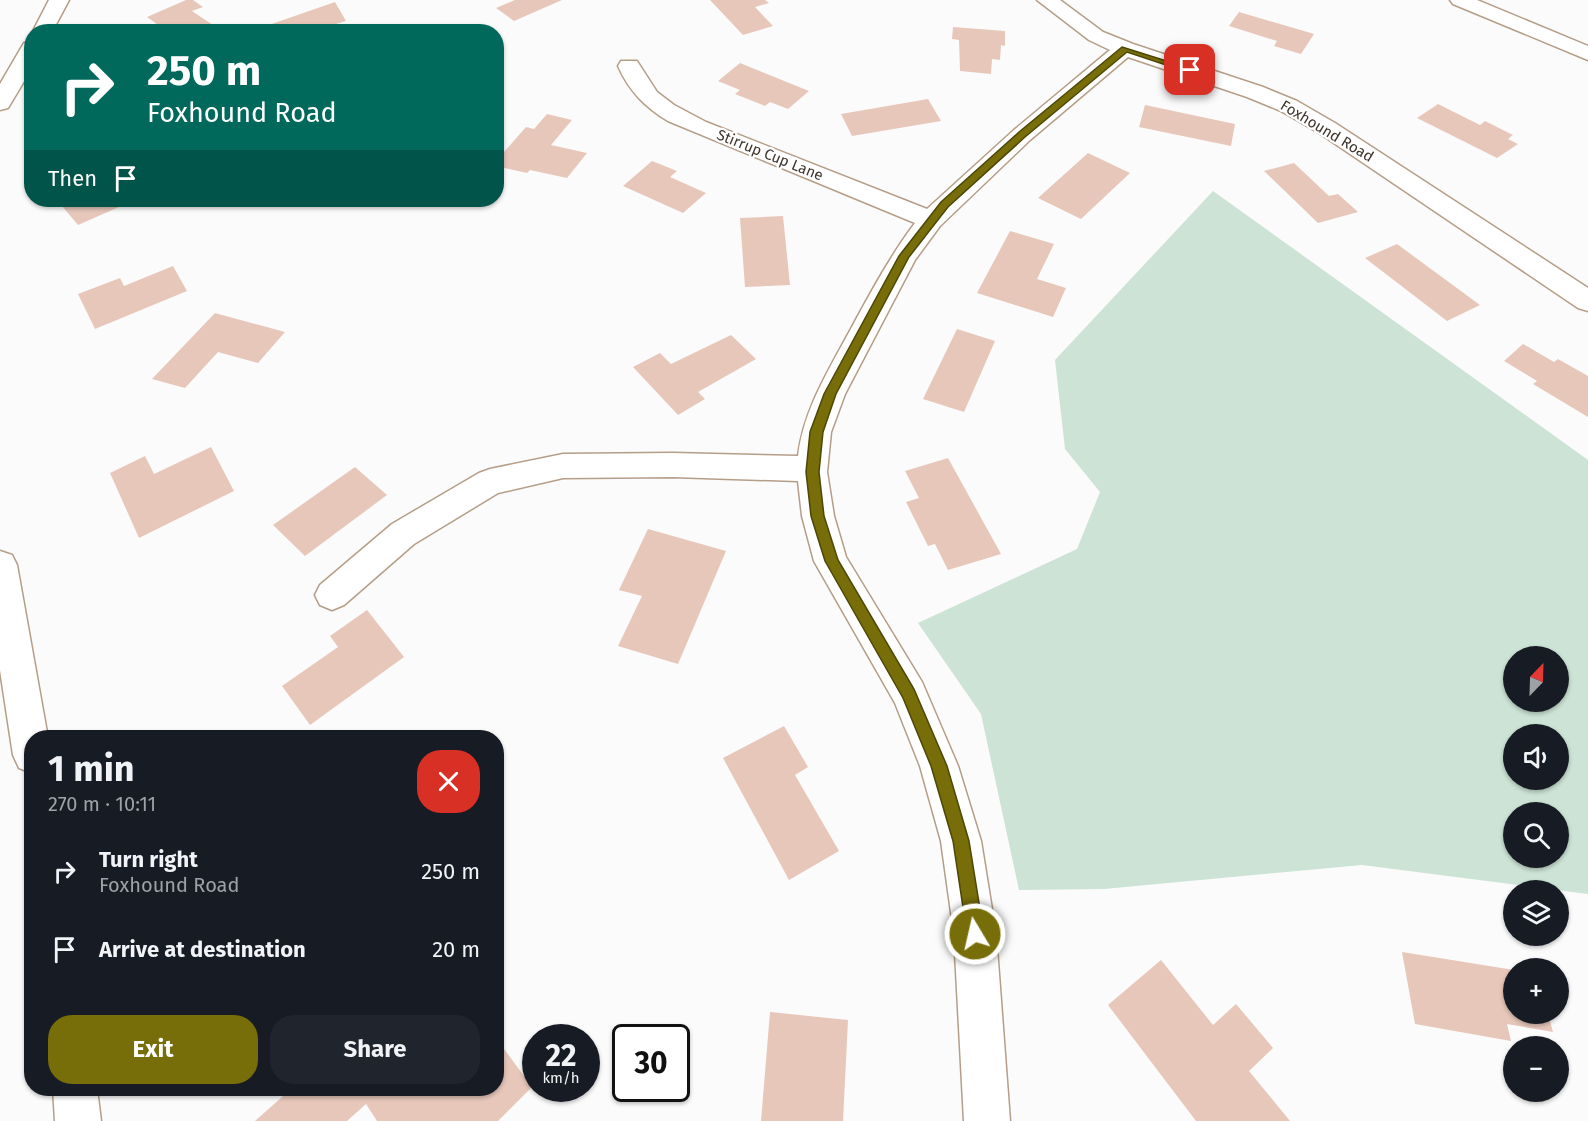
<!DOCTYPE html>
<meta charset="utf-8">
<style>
:root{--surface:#171b24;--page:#20242c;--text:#f1f3f6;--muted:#9ea1a6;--accent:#776d09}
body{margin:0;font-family:"Fira Sans",sans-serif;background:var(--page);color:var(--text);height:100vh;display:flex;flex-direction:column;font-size:22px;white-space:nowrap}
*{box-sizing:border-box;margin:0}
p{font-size:20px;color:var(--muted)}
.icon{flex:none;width:33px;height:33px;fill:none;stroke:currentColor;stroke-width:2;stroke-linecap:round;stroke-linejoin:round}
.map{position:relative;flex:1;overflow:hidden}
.sheet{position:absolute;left:24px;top:730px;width:480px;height:366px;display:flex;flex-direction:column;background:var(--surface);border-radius:24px;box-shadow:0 2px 4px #0004}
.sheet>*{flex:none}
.banner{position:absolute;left:24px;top:24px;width:480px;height:183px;border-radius:24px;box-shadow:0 2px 4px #0004;background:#00695c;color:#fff;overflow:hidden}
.needle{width:39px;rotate:23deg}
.controls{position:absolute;left:1503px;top:646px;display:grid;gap:12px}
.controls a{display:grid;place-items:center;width:66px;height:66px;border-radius:50%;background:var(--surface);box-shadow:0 2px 4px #0004;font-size:30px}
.speed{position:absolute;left:522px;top:1024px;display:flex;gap:12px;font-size:30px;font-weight:700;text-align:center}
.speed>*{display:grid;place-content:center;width:78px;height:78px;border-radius:50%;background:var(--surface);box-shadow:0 2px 4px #0004;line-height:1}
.speed small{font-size:15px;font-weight:400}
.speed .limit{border:3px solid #111;border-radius:9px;background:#fff;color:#111}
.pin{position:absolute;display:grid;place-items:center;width:51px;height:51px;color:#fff;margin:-26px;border-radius:12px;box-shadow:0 3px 9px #0006}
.me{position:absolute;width:66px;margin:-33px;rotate:351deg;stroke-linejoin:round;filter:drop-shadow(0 0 4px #0008)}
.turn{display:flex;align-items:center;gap:21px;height:126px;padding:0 24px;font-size:27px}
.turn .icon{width:78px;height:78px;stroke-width:2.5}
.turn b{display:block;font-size:42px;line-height:51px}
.then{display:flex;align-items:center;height:57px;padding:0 24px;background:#0003;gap:12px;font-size:22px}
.round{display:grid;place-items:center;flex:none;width:63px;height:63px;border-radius:24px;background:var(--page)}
.headline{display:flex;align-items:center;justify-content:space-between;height:102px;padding:0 24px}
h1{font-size:36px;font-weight:700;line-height:45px}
.action{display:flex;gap:12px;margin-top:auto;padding:12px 24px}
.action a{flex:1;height:69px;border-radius:24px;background:var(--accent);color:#fff;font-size:24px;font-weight:700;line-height:69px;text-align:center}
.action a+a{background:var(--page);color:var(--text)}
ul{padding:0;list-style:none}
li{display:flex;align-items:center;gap:18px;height:78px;padding:0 24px}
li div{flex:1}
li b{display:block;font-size:22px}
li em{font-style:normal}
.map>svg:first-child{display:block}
</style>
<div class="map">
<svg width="1588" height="1121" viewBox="0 0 1588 1121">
<rect width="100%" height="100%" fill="#fbfbfb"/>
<path fill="#cce3d5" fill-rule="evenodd" d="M 1213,191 L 1588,460 L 1588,894 L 1362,865 L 1104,889 L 1019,890 L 981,714 L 918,623 L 1077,549 L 1100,492 L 1065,449 L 1055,360 ZM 1514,657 L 1558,657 L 1558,702 L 1514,702 ZM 1514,735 L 1558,735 L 1558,780 L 1514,780 ZM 1514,813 L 1558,813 L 1558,858 L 1514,858 Z"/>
<path fill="#e7c7ba" d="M 186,0 L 193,0 L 203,7 L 192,11 L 213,25 L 199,32 L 168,32 L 147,17 Z
M 515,0 L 562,0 L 514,21 L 496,8 Z
M 710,0 L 765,0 L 769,3 L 755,7 L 773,26 L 743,35 Z
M 335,2 L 346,21 L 309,32 L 265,32 L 263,27 Z
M 1239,12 L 1314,34 L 1301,54 L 1274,46 L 1277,41 L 1229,26 Z
M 953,27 L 1005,31 L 1005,46 L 1001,45 L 1000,60 L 992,59 L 991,74 L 960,71 L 959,40 L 952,39 Z
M 740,63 L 809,91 L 788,109 L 770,102 L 765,106 L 735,94 L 740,90 L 718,81 Z
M 928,99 L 941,121 L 852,136 L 841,114 Z
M 1438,104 L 1480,125 L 1485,121 L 1513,135 L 1508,139 L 1518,144 L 1497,158 L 1417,118 Z
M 1145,105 L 1235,124 L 1231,146 L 1139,127 Z
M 547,114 L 572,120 L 551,145 L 587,153 L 567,178 L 530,170 L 527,173 L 496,166 L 496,161 L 526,127 L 534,129 Z
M 1088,153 L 1130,173 L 1081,219 L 1038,198 Z
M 652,161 L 677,171 L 670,177 L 706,193 L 683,213 L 623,186 Z
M 1294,163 L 1329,196 L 1338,194 L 1358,212 L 1318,223 L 1264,171 Z
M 76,200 L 135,200 L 78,225 L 62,206 Z
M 783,216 L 790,285 L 745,287 L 740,218 Z
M 1010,231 L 1054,244 L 1037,279 L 1066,288 L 1053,317 L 977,293 Z
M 1397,244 L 1480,305 L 1447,321 L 1365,258 Z
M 173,266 L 187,291 L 95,329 L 78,294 L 120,278 L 124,286 Z
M 215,313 L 285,332 L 258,363 L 218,352 L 185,388 L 152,379 Z
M 957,329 L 995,341 L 964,412 L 923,399 Z
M 731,335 L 756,359 L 698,392 L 705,399 L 678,415 L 633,367 L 660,353 L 671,364 Z
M 1523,344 L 1554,362 L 1558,359 L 1588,376 L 1588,417 L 1533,384 L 1537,381 L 1504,361 Z
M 211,447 L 234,491 L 139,538 L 110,473 L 145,456 L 154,474 Z
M 948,458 L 1001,554 L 948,570 L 935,544 L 928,546 L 906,502 L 919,498 L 905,471 Z
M 355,467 L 387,495 L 305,556 L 273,525 Z
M 648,529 L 726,551 L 678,664 L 618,646 L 642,596 L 619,590 Z
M 367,610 L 404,657 L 310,725 L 282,686 L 338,647 L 330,636 Z
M 784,726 L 808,767 L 795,775 L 839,851 L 789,880 L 723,758 Z
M 1402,952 L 1514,970 L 1514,1014 L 1548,1014 L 1553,1032 L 1507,1024 L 1511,1041 L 1415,1024 Z
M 1161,960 L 1213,1025 L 1236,1004 L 1273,1048 L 1249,1071 L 1290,1121 L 1196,1121 L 1108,1005 Z
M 770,1012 L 848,1020 L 843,1121 L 761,1121 Z
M 496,1038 L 532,1087 L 498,1121 L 377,1121 L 366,1104 L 347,1121 L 255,1121 L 291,1089 L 496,1089 Z"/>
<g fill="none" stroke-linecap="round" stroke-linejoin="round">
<defs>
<path id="minor" d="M 49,0 L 69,0 L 52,32 L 32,33 Z
M 1037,0 L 1060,0 L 1103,32 L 1133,44 L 1263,87 L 1297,101 L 1335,123 L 1588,288 L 1588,311 L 1578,308 L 1319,133 L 1281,111 L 1247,97 L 1128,57 L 1030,140 L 940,226 L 915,260 L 845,394 L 831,432 L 827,472 L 834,516 L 846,557 L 922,682 L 958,766 L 981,841 L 996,934 L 1010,1121 L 964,1121 L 954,934 L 941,841 L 920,766 L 895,703 L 814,561 L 802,516 L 798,481 L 673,477 L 563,478 L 498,493 L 414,544 L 344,605 L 332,610 L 320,605 L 315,595 L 320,585 L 392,524 L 479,473 L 490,469 L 563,454 L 673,453 L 798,456 C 804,408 830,368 853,325 C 872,290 891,255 915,223 L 668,121 C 645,107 629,91 618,66 L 621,61 L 637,61 L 657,92 L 674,105 L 706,122 L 927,209 L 1014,130 L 1110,50 L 1089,40 Z
M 1450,0 L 1477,0 L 1588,46 L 1588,60 L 1453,4 Z
M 32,42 L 32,68 L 8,108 L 0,110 L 0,84 L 24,43 Z
M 0,551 L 12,555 L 17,565 L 48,738 L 32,738 L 32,773 L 19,768 L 13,755 L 0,670 Z
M 53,1089 L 97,1089 L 101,1121 L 55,1121 Z"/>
</defs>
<use href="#minor" stroke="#b59e88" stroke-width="3"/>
<use href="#minor" fill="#fff" fill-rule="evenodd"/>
</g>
<path fill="#776d09" stroke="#4d4706" stroke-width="1.5" d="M 1122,47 L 1195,70 L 1187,72 L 1127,52 L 1025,137 L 948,207 L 909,257 L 836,394 L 823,432 L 819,472 L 824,516 L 838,560 L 914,689 L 947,766 L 969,841 L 984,934 L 981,940 L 975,943 L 969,940 L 967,934 L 953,841 L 931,766 L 903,698 L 825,561 L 811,516 L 806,472 L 810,432 L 824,394 L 899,256 L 941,202 L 1019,132 Z"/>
<g text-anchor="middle" stroke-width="4.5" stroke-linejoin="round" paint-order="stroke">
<g font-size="15" fill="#3e352c" stroke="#fff">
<text transform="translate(1327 131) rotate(31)" y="5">Foxhound Road</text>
<text transform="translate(770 155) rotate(22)" y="5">Stirrup Cup Lane</text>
</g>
</g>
</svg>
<div class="controls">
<a><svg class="needle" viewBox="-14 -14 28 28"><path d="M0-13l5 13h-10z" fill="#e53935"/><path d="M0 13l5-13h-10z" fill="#9ea1a6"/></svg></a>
<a><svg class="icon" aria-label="sound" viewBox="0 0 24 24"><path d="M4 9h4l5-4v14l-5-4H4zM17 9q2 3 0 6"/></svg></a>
<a><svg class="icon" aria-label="search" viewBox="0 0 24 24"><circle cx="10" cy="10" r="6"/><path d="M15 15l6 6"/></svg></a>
<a><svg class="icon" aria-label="layers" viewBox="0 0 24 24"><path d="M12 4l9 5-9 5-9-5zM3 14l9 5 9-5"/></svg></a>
<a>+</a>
<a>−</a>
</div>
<div class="speed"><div>22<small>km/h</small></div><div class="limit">30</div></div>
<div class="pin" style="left:1190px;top:70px;background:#d93025"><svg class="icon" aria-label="arrive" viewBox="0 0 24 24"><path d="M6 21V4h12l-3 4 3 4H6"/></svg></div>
<svg class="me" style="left:975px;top:934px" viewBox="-20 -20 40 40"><circle r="17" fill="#776d09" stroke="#fff" stroke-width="3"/><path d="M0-11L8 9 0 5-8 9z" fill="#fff"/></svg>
<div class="banner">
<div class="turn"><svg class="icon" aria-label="right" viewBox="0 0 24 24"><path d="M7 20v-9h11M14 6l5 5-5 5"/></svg><div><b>250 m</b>Foxhound Road</div></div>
<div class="then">Then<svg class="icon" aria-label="arrive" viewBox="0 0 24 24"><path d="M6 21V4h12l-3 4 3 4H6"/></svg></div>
</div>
<section class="sheet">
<div class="headline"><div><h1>1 min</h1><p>270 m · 10:11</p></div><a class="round" style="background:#d93025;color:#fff"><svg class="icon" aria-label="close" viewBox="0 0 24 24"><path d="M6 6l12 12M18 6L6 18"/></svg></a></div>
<ul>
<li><svg class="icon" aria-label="right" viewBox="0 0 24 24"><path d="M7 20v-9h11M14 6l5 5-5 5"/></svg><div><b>Turn right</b><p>Foxhound Road</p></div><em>250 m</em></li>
<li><svg class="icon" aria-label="arrive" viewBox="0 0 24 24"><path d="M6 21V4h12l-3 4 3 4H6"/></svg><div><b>Arrive at destination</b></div><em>20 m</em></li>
</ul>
<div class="action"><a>Exit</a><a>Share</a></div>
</section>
</div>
